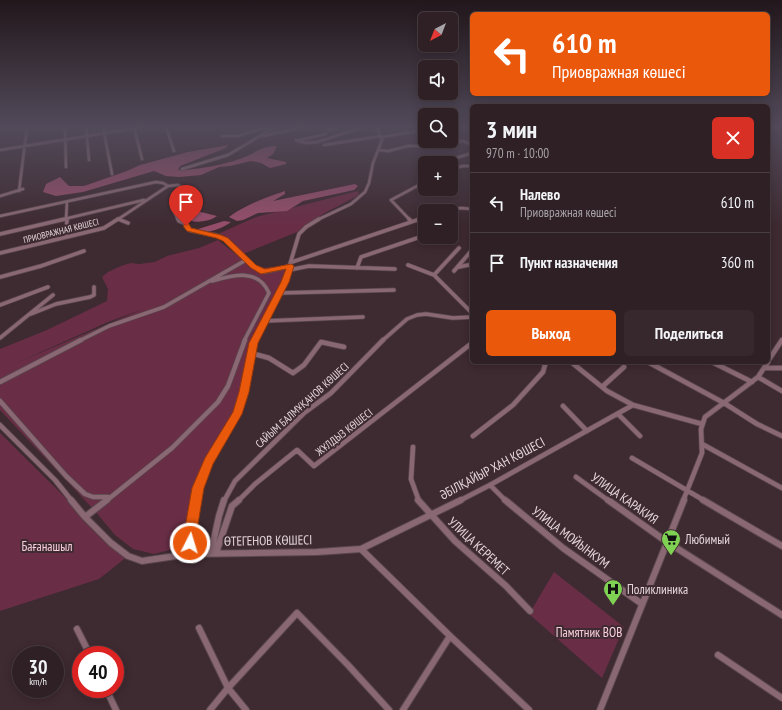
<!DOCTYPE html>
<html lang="ru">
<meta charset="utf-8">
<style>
:root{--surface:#2e2025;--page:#36282d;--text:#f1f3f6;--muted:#a7a3a7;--line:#493e42;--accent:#ea580c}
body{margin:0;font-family:"PT Sans Narrow",sans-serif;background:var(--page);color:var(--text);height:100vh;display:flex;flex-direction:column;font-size:15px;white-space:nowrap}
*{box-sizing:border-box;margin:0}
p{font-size:13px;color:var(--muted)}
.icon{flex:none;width:22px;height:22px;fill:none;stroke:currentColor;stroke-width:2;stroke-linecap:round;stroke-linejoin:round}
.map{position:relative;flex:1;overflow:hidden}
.drawer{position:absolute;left:470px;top:104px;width:300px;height:260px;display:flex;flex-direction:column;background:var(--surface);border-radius:6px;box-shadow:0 2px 10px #0003,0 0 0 1px var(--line)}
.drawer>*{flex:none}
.top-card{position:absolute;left:470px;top:12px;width:300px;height:84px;border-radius:6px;box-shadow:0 2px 10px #0003,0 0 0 1px var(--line);background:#ea580c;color:#fff;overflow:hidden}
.needle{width:26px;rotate:222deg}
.controls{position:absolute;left:418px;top:12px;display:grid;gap:8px}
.controls a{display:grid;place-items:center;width:40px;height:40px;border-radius:6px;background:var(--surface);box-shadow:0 2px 10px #0003,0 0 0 1px var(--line);font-size:20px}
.speed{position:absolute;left:12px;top:646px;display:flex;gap:8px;font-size:20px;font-weight:700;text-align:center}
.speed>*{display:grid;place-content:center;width:52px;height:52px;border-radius:50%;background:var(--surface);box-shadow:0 2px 10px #0003,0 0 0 1px var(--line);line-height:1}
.speed small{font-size:10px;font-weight:400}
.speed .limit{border:6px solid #d22;background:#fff;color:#111}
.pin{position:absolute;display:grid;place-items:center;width:34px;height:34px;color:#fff;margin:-41px -17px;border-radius:50% 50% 50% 0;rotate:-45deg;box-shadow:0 0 4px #0007}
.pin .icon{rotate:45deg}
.me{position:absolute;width:44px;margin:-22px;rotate:5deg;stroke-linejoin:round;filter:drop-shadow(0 0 3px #0008)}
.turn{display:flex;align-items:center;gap:14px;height:84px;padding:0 16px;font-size:18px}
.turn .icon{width:52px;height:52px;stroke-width:2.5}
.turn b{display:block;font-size:28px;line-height:34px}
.round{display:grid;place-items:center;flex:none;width:42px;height:42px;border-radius:6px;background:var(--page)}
.headline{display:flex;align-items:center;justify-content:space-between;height:68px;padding:0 16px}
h1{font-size:24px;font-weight:700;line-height:30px}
.button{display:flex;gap:8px;margin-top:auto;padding:8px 16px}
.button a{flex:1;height:46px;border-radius:6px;background:var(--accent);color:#fff;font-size:16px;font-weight:700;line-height:46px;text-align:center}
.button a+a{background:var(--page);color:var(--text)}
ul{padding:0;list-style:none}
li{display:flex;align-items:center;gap:12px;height:60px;padding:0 16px;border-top:1px solid var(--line)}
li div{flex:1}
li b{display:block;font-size:15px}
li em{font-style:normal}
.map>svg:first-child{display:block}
</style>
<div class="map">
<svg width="782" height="710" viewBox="0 0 782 710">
<rect width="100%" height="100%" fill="#3e2a31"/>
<path fill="#692e46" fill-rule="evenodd" d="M 358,191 L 359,195 L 323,214 L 297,232 L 243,254 L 220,233 L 256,217 Z
M 218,240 L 238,256 L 259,268 L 291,266 L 260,323 L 249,369 L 240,386 L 245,388 L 227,431 L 198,473 L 185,546 L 154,554 L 133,549 L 115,535 L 95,511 L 0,410 L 0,349 L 47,330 L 107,301 L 108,289 L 102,277 L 108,272 L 121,266 L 131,263 L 139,264 L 155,262 L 167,256 L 199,248 ZM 143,309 L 14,364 L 108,322 Z
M 0,433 L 85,517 L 128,556 L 99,579 L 0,611 Z
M 554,572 L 624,627 L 602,678 L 529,614 Z"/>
<path fill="#954e6a" d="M 228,145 L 226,148 L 180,166 L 178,170 C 197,170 228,164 245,157 C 257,152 263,145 277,146 L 273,154 L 267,158 L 286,162 L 286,164 L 270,168 L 261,163 L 251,161 L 230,166 L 219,167 L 201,175 L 179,177 L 166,176 L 154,171 L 83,192 L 56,196 L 43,192 L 46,184 L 60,177 L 69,186 L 84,186 L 127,171 L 140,165 L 188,152 Z
M 355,184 L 358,186 L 354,190 L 303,201 L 287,211 L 258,213 L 243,220 L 237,221 L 229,217 C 247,204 265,198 285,191 L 285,194 L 273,201 Z
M 190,195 L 196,195 L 190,206 L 193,210 L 217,216 C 203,226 172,224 180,200 Z
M 224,221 L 231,222 C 221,229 207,235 195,230 Z"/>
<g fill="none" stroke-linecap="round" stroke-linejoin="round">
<defs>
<path id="minor-far3" d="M 65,127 L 66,167
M 86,127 L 89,160
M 103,127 L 112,174
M 134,127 L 142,159
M 166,127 L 174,151
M 329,130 L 337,127
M 222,136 L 238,136 L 267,127
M 264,136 L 302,127
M 381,137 L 425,130
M 296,140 L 305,143 L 317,142 L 363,127
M 300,140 L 326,134
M 324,145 L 381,136
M 0,150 L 143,127
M 378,150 L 388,151 L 408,146 L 428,146 L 463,141 L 472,145
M 450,160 L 472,153
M 182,169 L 228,155 L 275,127
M 451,169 L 463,166 L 472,166
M 428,189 L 439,194
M 19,191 L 27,127
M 0,196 L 23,189
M 442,211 L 461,208 L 472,209
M 0,216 L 156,182 L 163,183 L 168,186
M 118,219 L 120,220
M 60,220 L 144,200
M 66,220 L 67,202
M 117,220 L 168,186 L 178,185 L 185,190 L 184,195 L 173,209 L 178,220
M 317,220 L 351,204 L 365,192 L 369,183 L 373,163 L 382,140 L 377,127
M 410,220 L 391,200 L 419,185 L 425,188
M 417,220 L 425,217"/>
<path id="minor-far2" d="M 118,219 L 128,223
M 178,219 L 179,221 L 186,224 L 189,230 L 219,236 L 226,240 L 253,266 L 264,272 L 291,266
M 409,219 L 411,221
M 0,234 L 65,219
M 66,237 L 67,219
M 0,253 L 104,228 L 118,219
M 292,262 L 420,219
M 408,265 L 434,275 L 472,313
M 459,267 L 468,265 L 472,266
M 357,268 L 361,257 L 423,236 L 425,232
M 289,270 L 309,266 L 395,269
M 454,271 L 472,250
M 434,275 L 459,248
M 0,277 L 41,266 L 84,251
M 212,281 C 234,275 258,268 269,293 L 244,341
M 279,293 L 394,290
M 0,305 L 48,287
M 31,314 L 56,304 L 90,297 L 94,295 L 94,287
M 264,321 L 363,317
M 0,338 L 53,295
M 79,341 L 109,326 L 164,307 L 246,260
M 254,341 L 284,284 L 299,234 L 306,227 L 319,219
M 382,341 L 407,319 L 417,315 L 426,314 L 453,318 L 472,317"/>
<path id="minor-far1" d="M 251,353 L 269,358 L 293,373 L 304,365 L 321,342 L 344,347
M 768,361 L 782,340
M 571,362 L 607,391 L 633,405 L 702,424
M 648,362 L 724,403 L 757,424 L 782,436
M 712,362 L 752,382
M 764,368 L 782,368
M 758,377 L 782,391
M 0,382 L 81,340
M 602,387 L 624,367
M 0,401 L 66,476 L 85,494 L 93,497 L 108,497
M 563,406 L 587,431
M 618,414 L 640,436
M 0,425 L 55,480 L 72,501
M 473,436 L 513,405 L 543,372 L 545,365 L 543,362
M 702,444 L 782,488
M 413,447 L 411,479 L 419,501
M 632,458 L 705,501
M 576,477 L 609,501
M 490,485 L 506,501
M 106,501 L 172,448 L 218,402 L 228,386 L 245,340
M 195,501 L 204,471 L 231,425 L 240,405 L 255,340
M 224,501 L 235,481 L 304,413 L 331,393 L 383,340
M 238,501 L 255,484 L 297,450 L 314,466 L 472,343
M 459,501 L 490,485 L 633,405
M 683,501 L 702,453 L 701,429 L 705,417 L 758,377 L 768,362"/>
<path id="minor" d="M 71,500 L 85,517 L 111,543 L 128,556 L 142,561 L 189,554 L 317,552 L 361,549 L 461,500
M 418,500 L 455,541 L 506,586 L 530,611
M 505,500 L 563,548 L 642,604
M 608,500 L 667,542 L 782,615
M 703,500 L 782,546
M 85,517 L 107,500
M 361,549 L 450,636 L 529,710
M 211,553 L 219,516 L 224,500
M 216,553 L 232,506 L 239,500
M 189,554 L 196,500
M 199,628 L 228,688 L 246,710
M 77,629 L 90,655
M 718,655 L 782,698
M 106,689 L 116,710
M 210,710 L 228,688 L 297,613 L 348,665 L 389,710
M 403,710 L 450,636
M 600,710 L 684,500"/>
</defs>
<use href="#minor-far3" stroke="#59464c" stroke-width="4"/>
<use href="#minor-far2" stroke="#59464c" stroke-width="5"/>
<use href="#minor-far1" stroke="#59464c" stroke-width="6"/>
<use href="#minor" stroke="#59464c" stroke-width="8"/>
<use href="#minor-far3" stroke="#896873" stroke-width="2.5"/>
<use href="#minor-far2" stroke="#896873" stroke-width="3.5"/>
<use href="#minor-far1" stroke="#896873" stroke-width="4.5"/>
<use href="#minor" stroke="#896873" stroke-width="6"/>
</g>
<linearGradient id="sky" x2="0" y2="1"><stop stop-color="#22171b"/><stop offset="0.56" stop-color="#524a5a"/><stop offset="1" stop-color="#524a5a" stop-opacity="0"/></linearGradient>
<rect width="782" height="226" fill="url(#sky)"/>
<path fill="#ea580c" stroke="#983908" d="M 186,223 L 189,224 L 191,228 L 221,235 L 228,238 L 256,265 L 265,269 L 291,264 L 294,266 L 289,282 L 258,343 L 249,392 L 242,414 L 213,464 L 204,488 L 194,548 L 190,550 L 185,548 L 183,543 L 186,522 L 192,488 L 205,458 L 233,412 L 239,392 L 249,343 L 281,282 L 286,269 L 261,274 L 251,268 L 223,241 L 216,238 L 187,231 L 183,226 Z"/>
<defs>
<symbol id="supermarket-pin" viewBox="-11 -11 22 30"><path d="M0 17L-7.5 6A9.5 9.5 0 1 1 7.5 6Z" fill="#7ed153" stroke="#3e2a31"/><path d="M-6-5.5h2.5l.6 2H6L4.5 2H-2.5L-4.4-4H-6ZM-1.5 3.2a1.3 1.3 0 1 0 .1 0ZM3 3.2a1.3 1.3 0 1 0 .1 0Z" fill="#111"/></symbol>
<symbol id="hospital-pin" viewBox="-11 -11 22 30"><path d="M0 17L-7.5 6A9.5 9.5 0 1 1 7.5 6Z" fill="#7ed153" stroke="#3e2a31"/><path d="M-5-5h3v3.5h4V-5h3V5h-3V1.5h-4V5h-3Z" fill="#111"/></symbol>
</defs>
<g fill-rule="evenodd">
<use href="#supermarket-pin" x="660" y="528" width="22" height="30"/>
<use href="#hospital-pin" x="602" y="578" width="22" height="30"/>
</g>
<g text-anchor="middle" stroke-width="4" stroke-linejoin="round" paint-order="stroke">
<g font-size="9" fill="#e4d6db" stroke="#3e2a31">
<text transform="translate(61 231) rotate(-14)" y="3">ПРИОВРАЖНАЯ КӨШЕСІ</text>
</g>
<g font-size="11" fill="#e4d6db" stroke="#3e2a31">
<text transform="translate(302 405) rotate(-42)" y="4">САЙЫМ БАЛМҰҚАНОВ КӨШЕСІ</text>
<text transform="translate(344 432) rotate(-38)" y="4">ЖҰЛДЫЗ КӨШЕСІ</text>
</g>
<g font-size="13" fill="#e4d6db" stroke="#3e2a31">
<text transform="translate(492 468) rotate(-28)" y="5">ӘБІЛҚАЙЫР ХАН КӨШЕСІ</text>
<text transform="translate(625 498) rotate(35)" y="5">УЛИЦА КАРАКИЯ</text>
<text transform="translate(571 537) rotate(37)" y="5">УЛИЦА МОЙЫНКУМ</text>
<text transform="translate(268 540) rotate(-1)" y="5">ӨТЕГЕНОВ КӨШЕСІ</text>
<text transform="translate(479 546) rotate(43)" y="5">УЛИЦА КЕРЕМЕТ</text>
</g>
<g font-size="13" fill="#e4d6db" stroke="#3e2a31" text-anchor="start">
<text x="685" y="544">Любимый</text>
<text x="627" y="594">Поликлиника</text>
</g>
<g font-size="13" fill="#facfdd" stroke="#3e2a31">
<text x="47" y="551">Бағанашыл</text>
<text x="589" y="637">Памятник ВОВ</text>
</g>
</g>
</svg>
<div class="controls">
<a><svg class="needle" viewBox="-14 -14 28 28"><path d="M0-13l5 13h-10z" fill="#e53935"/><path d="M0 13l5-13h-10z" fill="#a7a3a7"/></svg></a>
<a><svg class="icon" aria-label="sound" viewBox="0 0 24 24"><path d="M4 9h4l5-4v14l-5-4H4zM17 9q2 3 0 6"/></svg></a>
<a><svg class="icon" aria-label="search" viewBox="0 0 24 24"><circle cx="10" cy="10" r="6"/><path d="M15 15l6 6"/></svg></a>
<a>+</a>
<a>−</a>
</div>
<div class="speed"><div>30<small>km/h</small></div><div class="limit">40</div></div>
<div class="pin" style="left:186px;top:226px;background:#d93025"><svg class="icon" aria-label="arrive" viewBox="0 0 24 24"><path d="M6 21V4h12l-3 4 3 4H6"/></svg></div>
<svg class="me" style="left:190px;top:543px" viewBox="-20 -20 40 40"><circle r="17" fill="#ea580c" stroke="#fff" stroke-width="3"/><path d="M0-11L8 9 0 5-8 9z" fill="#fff"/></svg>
<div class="top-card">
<div class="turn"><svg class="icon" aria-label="left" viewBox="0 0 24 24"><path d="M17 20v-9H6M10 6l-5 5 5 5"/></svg><div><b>610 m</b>Приовражная көшесі</div></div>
</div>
<section class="drawer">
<div class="headline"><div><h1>3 мин</h1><p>970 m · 10:00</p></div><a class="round" style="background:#d93025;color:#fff"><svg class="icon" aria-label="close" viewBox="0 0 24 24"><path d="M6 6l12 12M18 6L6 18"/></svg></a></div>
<ul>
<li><svg class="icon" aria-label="left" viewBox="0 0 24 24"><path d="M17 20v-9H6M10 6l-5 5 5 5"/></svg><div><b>Налево</b><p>Приовражная көшесі</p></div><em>610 m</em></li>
<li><svg class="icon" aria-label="arrive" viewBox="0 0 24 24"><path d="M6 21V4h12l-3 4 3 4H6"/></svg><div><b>Пункт назначения</b></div><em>360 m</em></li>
</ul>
<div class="button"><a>Выход</a><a>Поделиться</a></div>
</section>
</div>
